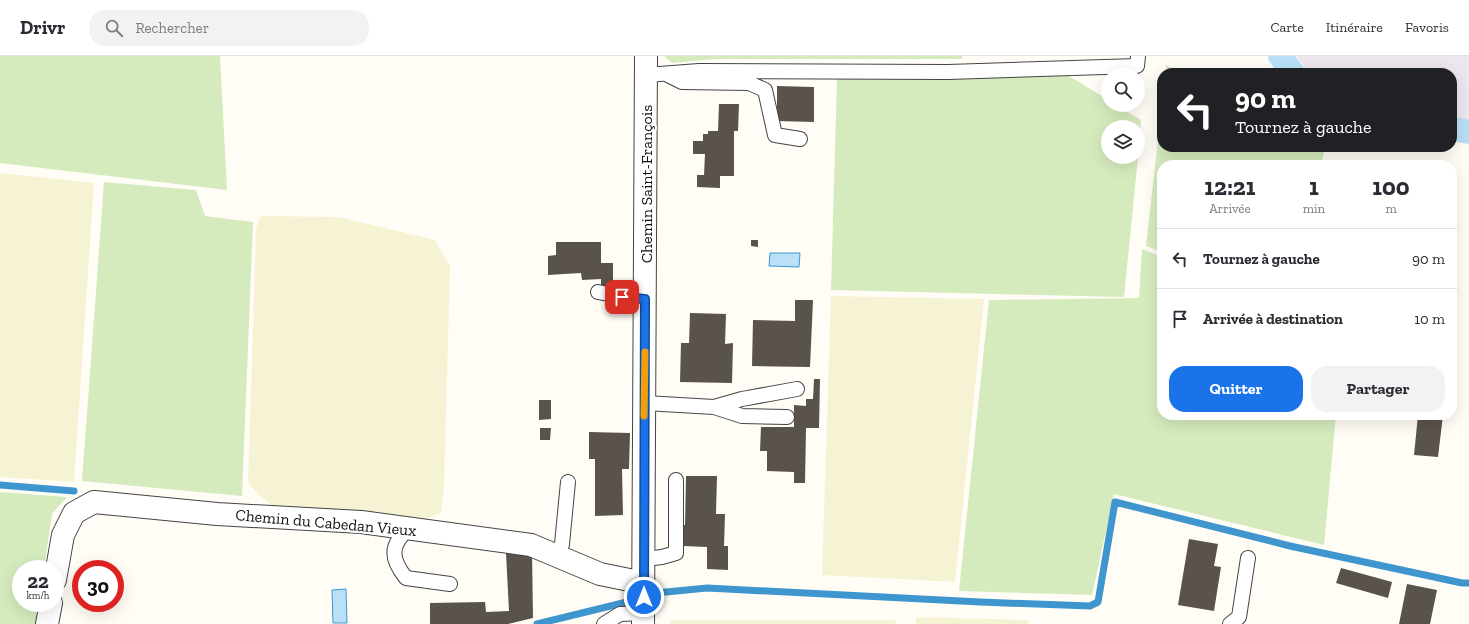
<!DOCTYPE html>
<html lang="fr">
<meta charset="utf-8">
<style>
:root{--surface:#fff;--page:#f2f2f3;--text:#2b2b33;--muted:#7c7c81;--line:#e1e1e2;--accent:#1a73e8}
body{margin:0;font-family:"Zilla Slab",serif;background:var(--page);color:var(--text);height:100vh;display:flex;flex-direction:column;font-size:15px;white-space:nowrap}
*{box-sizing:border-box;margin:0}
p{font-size:13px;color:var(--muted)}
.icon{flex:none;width:22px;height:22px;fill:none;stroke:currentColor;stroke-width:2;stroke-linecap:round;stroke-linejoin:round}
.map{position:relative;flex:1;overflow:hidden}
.sheet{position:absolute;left:1157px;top:104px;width:300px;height:260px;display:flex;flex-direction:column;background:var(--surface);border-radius:16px;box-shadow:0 4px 16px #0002}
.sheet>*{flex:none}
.guide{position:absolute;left:1157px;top:12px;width:300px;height:84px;border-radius:16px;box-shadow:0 4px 16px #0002;background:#202124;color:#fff;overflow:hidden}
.controls{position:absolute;left:1101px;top:12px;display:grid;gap:8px}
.controls a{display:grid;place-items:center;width:44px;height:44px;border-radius:50%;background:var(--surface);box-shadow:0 4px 16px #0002;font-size:20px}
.speed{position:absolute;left:12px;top:504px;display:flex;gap:8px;font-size:20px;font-weight:700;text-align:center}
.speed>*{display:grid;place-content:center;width:52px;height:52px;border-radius:50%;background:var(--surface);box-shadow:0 4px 16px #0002;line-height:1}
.speed small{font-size:10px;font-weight:400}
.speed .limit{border:6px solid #d22;background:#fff;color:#111}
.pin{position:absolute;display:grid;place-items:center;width:34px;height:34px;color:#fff;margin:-17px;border-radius:8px;box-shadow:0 2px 6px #0006}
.me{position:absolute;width:44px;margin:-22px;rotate:0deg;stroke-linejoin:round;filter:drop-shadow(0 0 3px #0008)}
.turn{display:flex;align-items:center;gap:14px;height:84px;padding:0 12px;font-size:18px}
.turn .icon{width:52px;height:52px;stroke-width:2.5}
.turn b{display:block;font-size:28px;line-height:34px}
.eta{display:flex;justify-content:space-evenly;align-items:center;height:68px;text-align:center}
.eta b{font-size:24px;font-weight:700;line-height:28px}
.button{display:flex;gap:8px;margin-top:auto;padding:8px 12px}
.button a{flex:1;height:46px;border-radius:16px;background:var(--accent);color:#fff;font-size:16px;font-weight:700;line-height:46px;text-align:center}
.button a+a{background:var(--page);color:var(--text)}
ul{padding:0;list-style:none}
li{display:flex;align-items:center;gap:12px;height:60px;padding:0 12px;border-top:1px solid var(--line)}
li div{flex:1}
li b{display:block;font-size:15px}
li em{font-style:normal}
header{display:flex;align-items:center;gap:24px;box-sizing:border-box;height:56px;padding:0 20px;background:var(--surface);border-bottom:1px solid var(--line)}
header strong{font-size:19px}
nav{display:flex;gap:22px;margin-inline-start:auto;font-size:14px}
.search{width:280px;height:36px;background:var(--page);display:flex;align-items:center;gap:10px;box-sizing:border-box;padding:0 14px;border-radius:16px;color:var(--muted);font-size:15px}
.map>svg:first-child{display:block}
</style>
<header>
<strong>Drivr</strong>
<div class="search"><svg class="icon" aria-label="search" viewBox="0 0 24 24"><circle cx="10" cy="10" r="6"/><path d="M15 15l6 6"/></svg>Rechercher</div>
<nav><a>Carte</a><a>Itinéraire</a><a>Favoris</a></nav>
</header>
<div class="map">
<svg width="1469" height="568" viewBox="0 0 1469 568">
<rect width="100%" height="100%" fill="#fffdf5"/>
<path fill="#eee6ef" d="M 1296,0 L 1469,0 L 1469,69 L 1452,66 L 1452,17 L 1309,17 Z"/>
<path fill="#f6f3d4" d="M 0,117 L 94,127 L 74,426 L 0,421 Z
M 261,160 L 339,161 L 435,184 L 450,210 L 444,433 L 441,457 L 425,464 L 273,450 L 258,438 L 248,427 L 256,172 Z
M 831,240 L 984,243 L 955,526 L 822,519 Z
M 916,561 L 1029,564 L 1028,568 L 916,568 Z
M 670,564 L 896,564 L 895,568 L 670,568 Z"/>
<path fill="#d5ebbd" d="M 0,0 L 220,0 L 227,134 L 0,107 Z
M 664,0 L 962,0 L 962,3 L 716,3 L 672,7 Z
M 1166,9 L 1183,17 L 1166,17 Z
M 1069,20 L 1108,44 L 1108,49 L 1116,49 L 1141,64 L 1138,96 L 1138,71 L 1108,71 L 1108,101 L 1138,101 L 1124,241 L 831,234 L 837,22 Z
M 1162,49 L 1162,91 L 1325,91 L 1321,109 L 1162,109 L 1162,196 L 1146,190 Z
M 104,126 L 196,134 L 205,160 L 253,166 L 242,440 L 82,425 Z
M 1142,193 L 1162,201 L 1162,359 L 1336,359 L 1324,489 L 1114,438 L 1092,539 L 959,535 L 989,244 L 1139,242 Z
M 0,436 L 67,441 L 52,458 L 44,513 L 21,513 L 21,547 L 38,547 L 35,568 L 0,568 Z"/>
<path fill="#b9e0f7" stroke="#3f96cf" d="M 770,197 L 800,197 L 799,211 L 769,210 Z
M 346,533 L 347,567 L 333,567 L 332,534 Z"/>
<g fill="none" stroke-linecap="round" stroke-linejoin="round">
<path stroke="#3f96cf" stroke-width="7" d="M 0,429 L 74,435
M 537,568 L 631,545 L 656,537 L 707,532 L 980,546 L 1090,550 L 1098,546 L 1115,446 L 1290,490 L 1462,527 L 1469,527"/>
<path stroke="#b9e0f7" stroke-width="24" d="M 1280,0 L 1293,17
M 1452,73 L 1469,76"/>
</g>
<path fill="#5a524d" d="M 777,30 L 814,31 L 814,66 L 777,65 Z
M 719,48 L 739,48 L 738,75 L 734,75 L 734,120 L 720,120 L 720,132 L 697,131 L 697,119 L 704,119 L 705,98 L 693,98 L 693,85 L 703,85 L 703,78 L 708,78 L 708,75 L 718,75 Z
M 751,184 L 758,184 L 758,191 L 751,190 Z
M 556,186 L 601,186 L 601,207 L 613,207 L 613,231 L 601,232 L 601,223 L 582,224 L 581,217 L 548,219 L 548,200 L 556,199 Z
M 795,244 L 813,244 L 810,311 L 752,310 L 753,264 L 795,265 Z
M 690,257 L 726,258 L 725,288 L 733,287 L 732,327 L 680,326 L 681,287 L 689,287 Z
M 814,323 L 820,323 L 819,372 L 806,372 L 805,427 L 794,427 L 794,416 L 767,415 L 767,395 L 760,395 L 761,371 L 794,371 L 794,349 L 806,350 L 806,343 L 813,343 Z
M 539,344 L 551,344 L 551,363 L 539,364 Z
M 1418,359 L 1443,359 L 1438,401 L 1414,399 Z
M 540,372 L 551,372 L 550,384 L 540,384 Z
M 589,376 L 630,377 L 629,413 L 622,413 L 623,459 L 595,460 L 595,403 L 589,403 Z
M 686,420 L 717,420 L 716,458 L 725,458 L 724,490 L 728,490 L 728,514 L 707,513 L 707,491 L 683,490 L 683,469 L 685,469 Z
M 1189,483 L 1218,488 L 1214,510 L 1221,511 L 1214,555 L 1178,549 Z
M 532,496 L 533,562 L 508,568 L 430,568 L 430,547 L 485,546 L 486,556 L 509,555 L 506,497 Z
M 1341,512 L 1392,526 L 1388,542 L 1336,527 Z
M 1407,528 L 1437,534 L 1430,568 L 1399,568 Z"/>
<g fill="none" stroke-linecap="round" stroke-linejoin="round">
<defs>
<path id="service" d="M 646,19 L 699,15 L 948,16 L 1137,10 L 1138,0
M 668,19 L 682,26 L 749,27 L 765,34 L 775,79 L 800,83
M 598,236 L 634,243 L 645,243
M 645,347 L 714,351 L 742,343 L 797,333
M 714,351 L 742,360 L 787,361
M 409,472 C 389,490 391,503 406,522 L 450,528
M 559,500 L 562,488 L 568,426
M 644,503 L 662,501 L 676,497 L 676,424
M 604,568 L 620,558 L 644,557
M 1230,568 L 1239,561 L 1248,502"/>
<path id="minor" d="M 55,524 L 63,479 L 74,457 L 94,446 L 217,458 L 361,466 L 531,489 L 600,518 L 644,527
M 47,568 L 51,547
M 643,568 L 646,0"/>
</defs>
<use href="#service" stroke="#444" stroke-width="16"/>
<use href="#minor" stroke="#444" stroke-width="24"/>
<use href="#service" stroke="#fff" stroke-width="14"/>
<use href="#minor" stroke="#fff" stroke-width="22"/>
</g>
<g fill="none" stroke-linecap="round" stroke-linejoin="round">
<defs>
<path id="route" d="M 622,241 L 645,243 L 644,541"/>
</defs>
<use href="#route" stroke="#114b97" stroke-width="10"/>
<use href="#route" stroke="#1a73e8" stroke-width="7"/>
<path stroke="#f59e0b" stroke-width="7" d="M 644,360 L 645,296"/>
</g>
<g text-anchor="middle" stroke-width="4" stroke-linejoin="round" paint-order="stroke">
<g font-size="16" fill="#111" stroke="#fff">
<text transform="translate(646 128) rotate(-90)" y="6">Chemin Saint-François</text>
<text transform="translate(326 466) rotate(5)" y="6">Chemin du Cabedan Vieux</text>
</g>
</g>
</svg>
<div class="controls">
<a><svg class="icon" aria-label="search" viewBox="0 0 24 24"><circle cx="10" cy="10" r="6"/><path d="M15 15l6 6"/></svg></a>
<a><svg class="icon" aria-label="layers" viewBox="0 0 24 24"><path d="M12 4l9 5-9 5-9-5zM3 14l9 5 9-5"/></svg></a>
</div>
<div class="speed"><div>22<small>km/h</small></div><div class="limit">30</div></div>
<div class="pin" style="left:622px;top:241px;background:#d93025"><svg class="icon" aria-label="arrive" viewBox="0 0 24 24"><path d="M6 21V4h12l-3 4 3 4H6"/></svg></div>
<svg class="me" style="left:644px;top:541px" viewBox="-20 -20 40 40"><circle r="17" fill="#1a73e8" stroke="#fff" stroke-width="3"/><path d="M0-11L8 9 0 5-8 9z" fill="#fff"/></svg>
<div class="guide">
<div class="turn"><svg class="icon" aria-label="left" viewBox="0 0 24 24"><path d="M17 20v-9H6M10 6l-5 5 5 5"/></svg><div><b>90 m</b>Tournez à gauche</div></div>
</div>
<section class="sheet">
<div class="eta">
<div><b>12:21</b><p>Arrivée</p></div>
<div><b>1</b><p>min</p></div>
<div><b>100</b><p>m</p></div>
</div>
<ul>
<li><svg class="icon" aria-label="left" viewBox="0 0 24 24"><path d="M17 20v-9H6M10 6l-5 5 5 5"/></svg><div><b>Tournez à gauche</b></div><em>90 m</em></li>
<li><svg class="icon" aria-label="arrive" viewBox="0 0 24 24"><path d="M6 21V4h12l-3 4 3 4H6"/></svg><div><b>Arrivée à destination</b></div><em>10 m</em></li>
</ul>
<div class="button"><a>Quitter</a><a>Partager</a></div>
</section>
</div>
